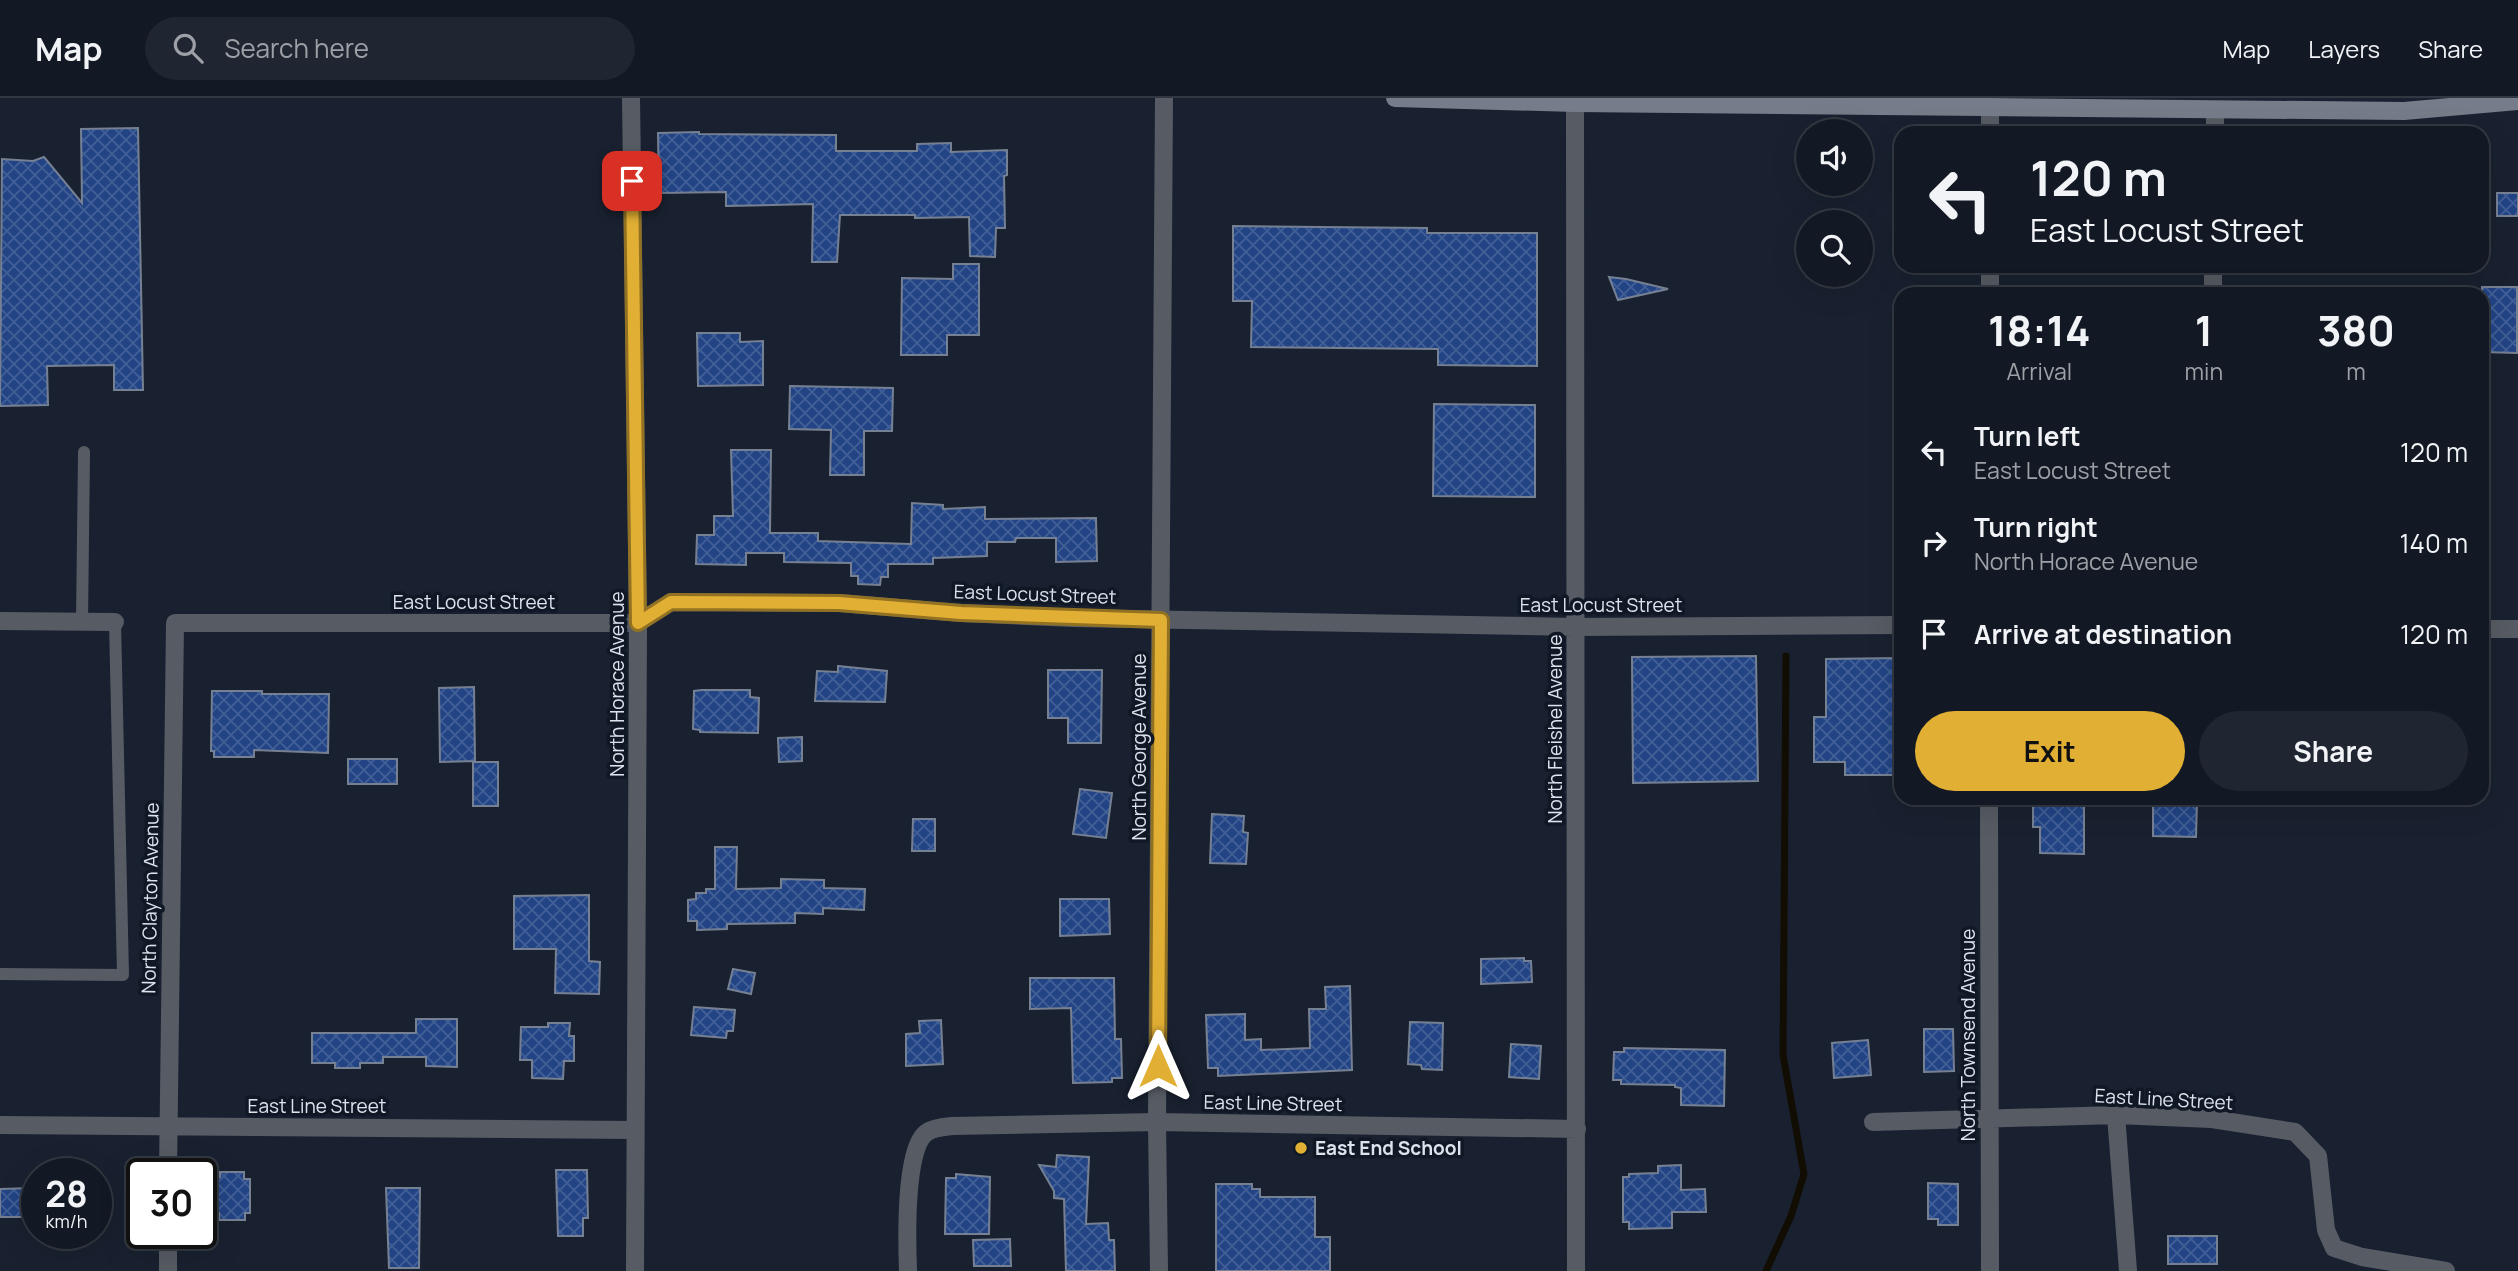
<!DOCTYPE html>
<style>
:root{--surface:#131924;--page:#202631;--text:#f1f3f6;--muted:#9da0a6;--line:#323841;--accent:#e1af34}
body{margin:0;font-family:Manrope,sans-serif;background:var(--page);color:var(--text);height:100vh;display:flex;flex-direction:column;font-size:26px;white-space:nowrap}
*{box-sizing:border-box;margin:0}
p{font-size:23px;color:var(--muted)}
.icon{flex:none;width:38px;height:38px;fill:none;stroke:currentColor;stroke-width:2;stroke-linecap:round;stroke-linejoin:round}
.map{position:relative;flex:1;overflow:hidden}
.side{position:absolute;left:1894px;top:189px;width:595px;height:518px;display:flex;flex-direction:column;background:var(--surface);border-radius:21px;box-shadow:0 7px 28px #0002,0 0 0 2px var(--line)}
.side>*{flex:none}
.hud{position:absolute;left:1894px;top:28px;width:595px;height:147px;border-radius:21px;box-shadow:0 7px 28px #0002,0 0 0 2px var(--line);background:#131924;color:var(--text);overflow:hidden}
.fabs{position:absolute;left:1796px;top:21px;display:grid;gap:14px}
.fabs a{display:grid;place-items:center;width:77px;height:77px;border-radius:50%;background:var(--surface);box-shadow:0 7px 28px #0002,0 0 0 2px var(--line);font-size:35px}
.speed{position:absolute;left:21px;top:1060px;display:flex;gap:14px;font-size:35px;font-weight:700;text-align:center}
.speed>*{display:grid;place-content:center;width:91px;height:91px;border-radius:50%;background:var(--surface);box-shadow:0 7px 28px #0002,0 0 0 2px var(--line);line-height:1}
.speed small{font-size:18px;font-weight:400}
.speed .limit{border:4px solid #111;border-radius:10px;background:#fff;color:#111}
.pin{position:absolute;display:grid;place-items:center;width:60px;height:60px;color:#fff;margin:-30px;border-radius:14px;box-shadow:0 4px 10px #0006}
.me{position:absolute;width:77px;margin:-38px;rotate:0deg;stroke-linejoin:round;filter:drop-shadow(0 0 5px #0008)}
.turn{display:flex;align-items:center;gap:24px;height:147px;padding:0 21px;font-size:32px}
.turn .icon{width:91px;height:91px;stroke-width:2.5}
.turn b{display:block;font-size:49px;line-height:60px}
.eta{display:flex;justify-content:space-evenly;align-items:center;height:119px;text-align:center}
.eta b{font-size:42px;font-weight:700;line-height:49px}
.action{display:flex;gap:14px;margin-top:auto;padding:14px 21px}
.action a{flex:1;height:80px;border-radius:42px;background:var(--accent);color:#111;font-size:28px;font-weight:700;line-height:80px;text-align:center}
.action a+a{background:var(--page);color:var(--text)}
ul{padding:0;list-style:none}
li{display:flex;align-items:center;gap:21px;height:91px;padding:0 21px}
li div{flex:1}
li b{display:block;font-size:26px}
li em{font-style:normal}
header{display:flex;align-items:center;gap:42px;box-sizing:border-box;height:98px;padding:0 35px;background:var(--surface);border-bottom:2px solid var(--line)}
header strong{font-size:33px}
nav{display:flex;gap:38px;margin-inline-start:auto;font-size:24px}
.search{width:490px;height:63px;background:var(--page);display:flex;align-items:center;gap:18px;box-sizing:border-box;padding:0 24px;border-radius:38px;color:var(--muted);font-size:26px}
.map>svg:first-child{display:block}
</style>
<header>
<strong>Map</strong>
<div class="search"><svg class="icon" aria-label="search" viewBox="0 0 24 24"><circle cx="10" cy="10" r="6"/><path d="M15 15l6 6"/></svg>Search here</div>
<nav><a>Map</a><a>Layers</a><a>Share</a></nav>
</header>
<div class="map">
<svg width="2518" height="1173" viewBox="0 0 2518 1173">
<defs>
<pattern id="building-cross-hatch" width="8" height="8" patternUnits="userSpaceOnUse" patternTransform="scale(1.75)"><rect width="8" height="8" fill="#224485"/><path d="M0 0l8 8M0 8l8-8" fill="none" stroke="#425f97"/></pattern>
</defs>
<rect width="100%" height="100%" fill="#192130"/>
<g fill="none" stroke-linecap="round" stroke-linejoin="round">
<path stroke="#120d03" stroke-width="7" d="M 1766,1173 L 1791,1118 L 1804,1076 L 1783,957 L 1786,558"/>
</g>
<path fill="url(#building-cross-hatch)" stroke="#768093" stroke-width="2" d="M 138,30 L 143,292 L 114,292 L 114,267 L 47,268 L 48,307 L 0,308 L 2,61 L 33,63 L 44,59 L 82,105 L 81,31 Z
M 699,34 L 699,36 L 836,37 L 836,53 L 917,53 L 917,46 L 951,45 L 951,54 L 1007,52 L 1007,77 L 1004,78 L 1005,130 L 996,130 L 995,159 L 970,158 L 969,119 L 915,120 L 915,117 L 840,117 L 837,164 L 812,164 L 813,106 L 726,108 L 726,94 L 659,95 L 658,35 Z
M 2497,95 L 2518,95 L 2518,118 L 2497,118 Z
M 1233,128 L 1427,130 L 1427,135 L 1537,135 L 1537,268 L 1438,267 L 1438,251 L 1251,249 L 1252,203 L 1233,203 Z
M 953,166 L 979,166 L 979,237 L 947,237 L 947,257 L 901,257 L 902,180 L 953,181 Z
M 1609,179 L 1626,181 L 1668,191 L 1618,202 Z
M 2482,189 L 2517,189 L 2517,255 L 2482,254 Z
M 697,235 L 740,235 L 740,244 L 763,243 L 763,287 L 698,288 Z
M 790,288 L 893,290 L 892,333 L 864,333 L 864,377 L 830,377 L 831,332 L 789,331 Z
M 1434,306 L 1535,307 L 1535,399 L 1433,398 Z
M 731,352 L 771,352 L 770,435 L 818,435 L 818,443 L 911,446 L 912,405 L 943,407 L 943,411 L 985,409 L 985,421 L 1096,420 L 1097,463 L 1056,464 L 1056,440 L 1016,440 L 1015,444 L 987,444 L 987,458 L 933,460 L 933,466 L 888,466 L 888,479 L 881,479 L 880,487 L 858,486 L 858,478 L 851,478 L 851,465 L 784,464 L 784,455 L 746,455 L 746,467 L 696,466 L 697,437 L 714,437 L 714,418 L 733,418 Z
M 1756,558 L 1758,683 L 1633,685 L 1632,559 Z
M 1900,560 L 1900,677 L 1845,677 L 1845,664 L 1814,664 L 1814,619 L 1826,619 L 1826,561 Z
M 838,568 L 887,573 L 885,604 L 815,603 L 817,573 L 838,574 Z
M 1048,572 L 1102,572 L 1101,645 L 1068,645 L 1068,620 L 1048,620 Z
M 474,589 L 475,663 L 440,664 L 439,590 Z
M 702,592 L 750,592 L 750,599 L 759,600 L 758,635 L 700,634 L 700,632 L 693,631 L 694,593 Z
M 212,593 L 262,593 L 262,596 L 329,596 L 328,655 L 254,652 L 254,659 L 214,659 L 214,653 L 211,653 Z
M 802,639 L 802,663 L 779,664 L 778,640 Z
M 348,661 L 397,661 L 397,686 L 348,686 Z
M 473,664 L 498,664 L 498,708 L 473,708 Z
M 1080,691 L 1112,695 L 1106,740 L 1073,736 Z
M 2033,700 L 2084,700 L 2084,756 L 2040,755 L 2040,729 L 2033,729 Z
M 2153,703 L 2197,704 L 2196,739 L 2153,738 Z
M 1212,716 L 1244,718 L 1243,734 L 1248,735 L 1246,766 L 1210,765 Z
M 913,721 L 935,721 L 935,753 L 912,753 Z
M 715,749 L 737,749 L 736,791 L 781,790 L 781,781 L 824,782 L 824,790 L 865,791 L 864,812 L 823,810 L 823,816 L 795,815 L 795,825 L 727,826 L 727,831 L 697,832 L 697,823 L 688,823 L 688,802 L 696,801 L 696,795 L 706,795 L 706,791 L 715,791 Z
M 589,797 L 589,863 L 600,864 L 599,896 L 555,895 L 556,851 L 514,851 L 514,798 Z
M 1060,801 L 1109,801 L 1110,836 L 1060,838 Z
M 1524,860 L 1524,863 L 1531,863 L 1532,884 L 1481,886 L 1481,861 Z
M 733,871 L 755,875 L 751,896 L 728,891 Z
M 1030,880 L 1114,880 L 1115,941 L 1121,941 L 1122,980 L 1112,980 L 1112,984 L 1073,985 L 1071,910 L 1030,911 Z
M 1350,888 L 1352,972 L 1218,978 L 1218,970 L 1208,970 L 1206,917 L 1245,916 L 1245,942 L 1261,941 L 1261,952 L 1310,950 L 1309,911 L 1326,911 L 1325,889 Z
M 694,909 L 735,912 L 733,933 L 727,933 L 726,940 L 691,937 Z
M 416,921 L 457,921 L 457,969 L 426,968 L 426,959 L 383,959 L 383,965 L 360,965 L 360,970 L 335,970 L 335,965 L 312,965 L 312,935 L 416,935 Z
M 941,922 L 943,966 L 906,968 L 906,936 L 920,935 L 919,923 Z
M 1410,924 L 1443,925 L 1442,972 L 1422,971 L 1421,967 L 1408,966 Z
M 548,925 L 570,925 L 569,938 L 574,938 L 574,963 L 564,963 L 563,981 L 532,980 L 532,962 L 520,962 L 521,929 L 548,929 Z
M 1924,931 L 1953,931 L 1954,973 L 1924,974 Z
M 1868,942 L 1871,977 L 1834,980 L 1832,945 Z
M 1511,946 L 1541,948 L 1539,981 L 1509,979 Z
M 1624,950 L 1725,952 L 1724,1008 L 1681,1007 L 1681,990 L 1675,989 L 1675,987 L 1621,986 L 1621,982 L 1613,982 L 1614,954 L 1624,954 Z
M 1057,1057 L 1089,1059 L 1086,1126 L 1108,1125 L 1109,1142 L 1114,1142 L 1115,1173 L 1066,1173 L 1064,1101 L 1054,1100 L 1054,1093 L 1039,1067 L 1056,1069 Z
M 1681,1067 L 1681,1092 L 1705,1091 L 1706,1114 L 1672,1114 L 1672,1130 L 1629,1131 L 1629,1124 L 1623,1124 L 1623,1079 L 1629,1079 L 1629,1076 L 1658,1075 L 1658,1068 Z
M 556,1072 L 587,1072 L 588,1120 L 583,1120 L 583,1138 L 558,1138 Z
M 220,1074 L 244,1074 L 244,1081 L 250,1081 L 250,1115 L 245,1115 L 245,1122 L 219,1122 L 219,1115 L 214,1115 L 213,1079 L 220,1079 Z
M 956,1076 L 990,1079 L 989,1136 L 945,1136 L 946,1080 L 956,1080 Z
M 1928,1085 L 1958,1086 L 1958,1127 L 1938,1127 L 1938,1121 L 1928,1121 Z
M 1216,1086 L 1252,1086 L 1252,1091 L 1260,1091 L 1260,1099 L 1315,1099 L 1315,1139 L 1330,1139 L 1330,1173 L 1216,1173 Z
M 32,1090 L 32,1119 L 0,1119 L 0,1091 Z
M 386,1090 L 420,1090 L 419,1170 L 389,1170 Z
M 2168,1138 L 2217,1138 L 2217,1166 L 2168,1166 Z
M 1010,1141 L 1011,1168 L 974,1168 L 973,1142 Z"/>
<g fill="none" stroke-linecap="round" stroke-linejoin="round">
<path stroke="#575c64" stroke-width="12" d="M 82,524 L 84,354
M 0,876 L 123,877 L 115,524"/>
<path stroke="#575c64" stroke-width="18" d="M 631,0 L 638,525 L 635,1173
M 1575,5 L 1576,1173
M 1990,35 L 1990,9
M 2215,35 L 2215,12
M 1990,196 L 1990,168
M 2213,196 L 2213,168
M 0,523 L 115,524
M 2482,531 L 2518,531
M 1989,700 L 1990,1173
M 2116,1017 L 2128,1173
M 1873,1024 L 2116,1017 L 2212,1021 L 2295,1034 L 2318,1058 L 2326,1132 L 2334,1150 L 2362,1159 L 2446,1173
M 0,1027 L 635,1032
M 168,1076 L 175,525 L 638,525 L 671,504 L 840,505 L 961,515 L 1073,520 L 1575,529 L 1900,527
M 168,1136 L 168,1173
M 908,1173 C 907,1145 904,1051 926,1035 C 932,1030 944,1029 952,1028 L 1157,1024 L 1577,1031
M 1159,1173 L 1157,1024 L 1164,0"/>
<path stroke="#767d8a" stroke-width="18" d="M 1395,0 L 1575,5 L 2404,13 L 2518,3"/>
</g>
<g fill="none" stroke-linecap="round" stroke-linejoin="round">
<defs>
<path id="route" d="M 632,83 L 638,525 L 671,504 L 839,505 L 961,515 L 1161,522 L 1158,968"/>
</defs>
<use href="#route" stroke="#927222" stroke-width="18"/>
<use href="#route" stroke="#e1af34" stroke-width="12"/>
</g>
<circle fill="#e1af34" stroke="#101826" stroke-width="2.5" cx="1301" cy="1050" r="7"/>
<g text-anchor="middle" stroke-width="7" stroke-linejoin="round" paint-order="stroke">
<g font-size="19" fill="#dde3ed" stroke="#101826">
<text transform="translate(1035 496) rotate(2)" y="7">East Locust Street</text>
<text x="474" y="511">East Locust Street</text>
<text x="1601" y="514">East Locust Street</text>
<text transform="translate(617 586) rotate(-90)" y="7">North Horace Avenue</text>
<text transform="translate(1555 631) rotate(-90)" y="7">North Fleishel Avenue</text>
<text transform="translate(1139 649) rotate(-90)" y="7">North George Avenue</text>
<text transform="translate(150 800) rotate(-89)" y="7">North Clayton Avenue</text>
<text transform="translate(1968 937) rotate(-90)" y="7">North Townsend Avenue</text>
<text transform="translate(2164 1001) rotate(3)" y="7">East Line Street</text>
<text transform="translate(1273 1005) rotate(1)" y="7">East Line Street</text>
<text x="317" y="1015">East Line Street</text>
</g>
<g font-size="19" font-weight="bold" fill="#dde3ed" stroke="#101826" text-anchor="start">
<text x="1315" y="1057">East End School</text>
</g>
</g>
</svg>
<div class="fabs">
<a><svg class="icon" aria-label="sound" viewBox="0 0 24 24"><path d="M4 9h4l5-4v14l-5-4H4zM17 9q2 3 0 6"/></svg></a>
<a><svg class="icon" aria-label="search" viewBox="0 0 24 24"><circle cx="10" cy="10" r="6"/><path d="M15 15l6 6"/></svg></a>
</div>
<div class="speed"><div>28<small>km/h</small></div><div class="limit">30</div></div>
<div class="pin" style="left:632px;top:83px;background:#d93025"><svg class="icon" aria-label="arrive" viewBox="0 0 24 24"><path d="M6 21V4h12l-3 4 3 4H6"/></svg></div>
<svg class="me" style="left:1158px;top:968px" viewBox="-20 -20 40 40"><path d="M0-17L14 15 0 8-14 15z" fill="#e1af34" stroke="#fff" stroke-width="4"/></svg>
<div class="hud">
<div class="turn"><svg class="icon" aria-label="left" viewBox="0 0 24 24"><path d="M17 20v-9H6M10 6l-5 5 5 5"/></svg><div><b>120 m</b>East Locust Street</div></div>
</div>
<section class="side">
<div class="eta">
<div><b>18:14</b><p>Arrival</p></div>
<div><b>1</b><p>min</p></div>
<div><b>380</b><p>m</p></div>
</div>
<ul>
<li><svg class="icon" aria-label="left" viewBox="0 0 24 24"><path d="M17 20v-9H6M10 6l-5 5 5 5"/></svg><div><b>Turn left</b><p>East Locust Street</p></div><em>120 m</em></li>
<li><svg class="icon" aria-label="right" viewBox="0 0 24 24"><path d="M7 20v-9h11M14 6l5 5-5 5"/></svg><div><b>Turn right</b><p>North Horace Avenue</p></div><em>140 m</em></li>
<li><svg class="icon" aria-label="arrive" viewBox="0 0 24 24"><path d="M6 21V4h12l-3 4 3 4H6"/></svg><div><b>Arrive at destination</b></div><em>120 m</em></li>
</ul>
<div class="action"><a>Exit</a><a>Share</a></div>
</section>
</div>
